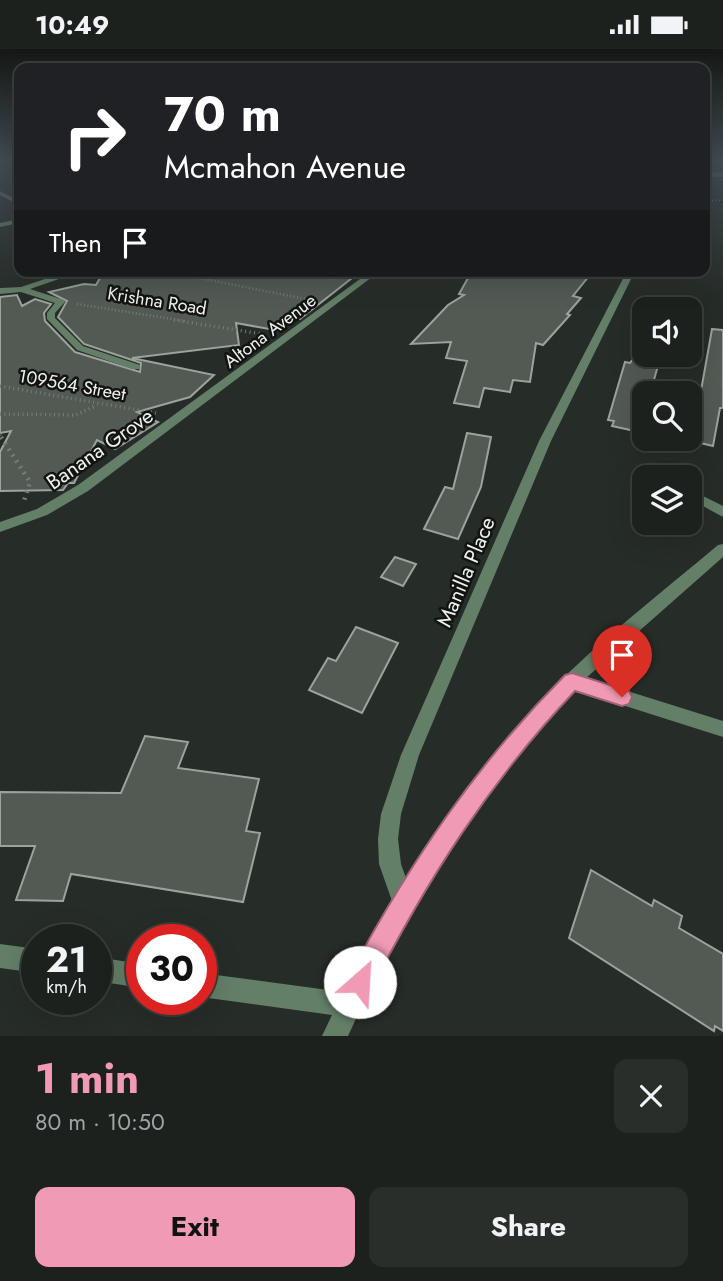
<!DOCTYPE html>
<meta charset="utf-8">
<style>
:root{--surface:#1c211d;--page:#292e2a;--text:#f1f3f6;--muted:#a0a3a4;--line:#3a3e3b;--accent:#f09ab5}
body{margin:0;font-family:Jost,sans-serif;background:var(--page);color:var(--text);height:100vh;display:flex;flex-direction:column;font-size:26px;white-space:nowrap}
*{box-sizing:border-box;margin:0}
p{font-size:23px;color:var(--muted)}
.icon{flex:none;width:38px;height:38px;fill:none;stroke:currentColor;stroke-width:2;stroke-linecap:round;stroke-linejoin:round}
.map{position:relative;height:987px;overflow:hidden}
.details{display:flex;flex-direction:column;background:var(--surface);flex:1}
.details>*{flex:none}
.banner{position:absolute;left:14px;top:14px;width:696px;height:214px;border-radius:14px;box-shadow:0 7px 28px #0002,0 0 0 2px var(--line);background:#202124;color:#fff;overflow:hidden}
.tools{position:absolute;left:632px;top:248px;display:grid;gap:14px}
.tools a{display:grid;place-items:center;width:70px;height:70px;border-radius:14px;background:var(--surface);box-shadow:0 7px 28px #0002,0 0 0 2px var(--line);font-size:35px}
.speed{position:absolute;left:21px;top:875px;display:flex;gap:14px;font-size:35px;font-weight:700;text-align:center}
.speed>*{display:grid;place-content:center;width:91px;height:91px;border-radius:50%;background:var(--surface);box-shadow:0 7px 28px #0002,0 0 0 2px var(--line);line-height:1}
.speed small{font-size:18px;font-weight:400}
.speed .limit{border:10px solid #d22;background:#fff;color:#111}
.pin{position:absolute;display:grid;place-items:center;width:60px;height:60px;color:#fff;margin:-72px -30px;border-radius:50% 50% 50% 0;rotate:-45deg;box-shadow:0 0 7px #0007}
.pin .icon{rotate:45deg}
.me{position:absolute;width:77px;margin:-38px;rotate:26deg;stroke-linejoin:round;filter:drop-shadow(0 0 5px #0008)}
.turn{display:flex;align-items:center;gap:24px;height:147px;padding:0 35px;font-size:32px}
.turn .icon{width:91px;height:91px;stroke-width:2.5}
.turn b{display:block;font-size:49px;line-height:60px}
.then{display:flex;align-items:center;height:66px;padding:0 35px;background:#0003;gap:14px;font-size:26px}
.round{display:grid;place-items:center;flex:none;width:74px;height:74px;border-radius:14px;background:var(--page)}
.summary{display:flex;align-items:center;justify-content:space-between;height:119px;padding:0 35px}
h1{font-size:42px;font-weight:700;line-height:52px;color:var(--accent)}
.primary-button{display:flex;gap:14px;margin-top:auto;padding:14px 35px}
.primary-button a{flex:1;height:80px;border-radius:14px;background:var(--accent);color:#111;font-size:28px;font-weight:700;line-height:80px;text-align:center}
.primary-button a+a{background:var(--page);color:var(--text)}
.status{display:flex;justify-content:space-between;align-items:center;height:49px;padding:0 35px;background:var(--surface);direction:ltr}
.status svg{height:19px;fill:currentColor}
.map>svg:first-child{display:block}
</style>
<div class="status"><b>10:49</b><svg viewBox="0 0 49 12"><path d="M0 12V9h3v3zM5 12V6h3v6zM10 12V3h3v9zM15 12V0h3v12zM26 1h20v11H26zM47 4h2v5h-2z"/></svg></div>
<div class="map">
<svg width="723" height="987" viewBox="0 0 723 987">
<rect width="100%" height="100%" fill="#262c27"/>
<path fill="#535a54" stroke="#9ba39c" stroke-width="2" d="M 104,222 L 361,222 L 300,270 L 291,268 L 280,282 L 236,274 L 239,296 L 132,309 L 214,326 L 190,348 L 137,363 L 158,373 L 115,400 L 97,391 L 74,434 L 68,434 L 63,441 L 0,442 L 0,403 L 11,382 L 0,384 L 0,248 L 17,246 L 22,257 L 35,250 L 51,255 L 44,264 L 45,272 L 75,303 L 140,323 L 141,314 L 84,295 L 58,268 L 67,252 L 49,243 L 84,235 L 96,236 Z
M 472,222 L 593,222 L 573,247 L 581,249 L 567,265 L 570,266 L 543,296 L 536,294 L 530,333 L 513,331 L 510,343 L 484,339 L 479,358 L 454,354 L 467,312 L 446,309 L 451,293 L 411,295 L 448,256 L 464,246 L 459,245 Z
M 712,280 L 723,281 L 723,359 L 720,359 L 713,397 L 692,392 Z
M 636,306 L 661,306 L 650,345 L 644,345 L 635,382 L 612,377 L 614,372 L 608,371 L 625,313 L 630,314 Z
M 467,384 L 491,388 L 481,438 L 458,490 L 424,480 L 445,438 L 453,440 Z
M 395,508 L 416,515 L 403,537 L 381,528 Z
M 356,578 L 398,594 L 362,664 L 309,641 L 328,609 L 336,612 Z
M 145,687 L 188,693 L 178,719 L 259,730 L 246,782 L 260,784 L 243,853 L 71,825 L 63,852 L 16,851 L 35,797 L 0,797 L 0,743 L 121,744 Z
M 591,821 L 652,857 L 654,851 L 682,867 L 679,879 L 723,905 L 723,982 L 715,977 L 714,982 L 569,889 Z"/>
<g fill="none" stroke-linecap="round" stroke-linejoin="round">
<path stroke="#767c77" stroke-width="2" stroke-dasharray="1 2.5" stroke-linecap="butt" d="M 705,152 L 723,151"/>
<path stroke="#767c77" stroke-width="2.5" stroke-dasharray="1 2.5" stroke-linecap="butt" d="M 163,222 L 311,251
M 303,222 L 337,230
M 77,255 L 185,272"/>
<path stroke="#767c77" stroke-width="3.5" stroke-dasharray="1 3.5" stroke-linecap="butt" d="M 174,271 L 262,285
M 0,337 L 156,364
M 0,365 L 76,366 L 97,356
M 0,386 L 2,390"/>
<path stroke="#767c77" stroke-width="4.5" stroke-dasharray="2 5" stroke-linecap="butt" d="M 1,388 L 30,433 L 24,452"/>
<path fill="#637f68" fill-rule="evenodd" d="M 0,142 L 19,152 L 19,156 L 0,146 Z
M 19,170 L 19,174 L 0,178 L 0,174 Z"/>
<path fill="#637f68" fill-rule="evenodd" d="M 705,123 L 723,124 L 723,128 L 705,127 Z
M 69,222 L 82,222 L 30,240 L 64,251 L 65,253 L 55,264 L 55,269 L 83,297 L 140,316 L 140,320 L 132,320 L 77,301 L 47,270 L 47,264 L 55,254 L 21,243 L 0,245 L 0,239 L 21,238 Z
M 371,222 L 380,222 L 88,442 L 47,466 L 0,483 L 0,473 L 37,460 L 78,436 Z
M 627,222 L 635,222 L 551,392 L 419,706 L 401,765 L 398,790 L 401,815 L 406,829 C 446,762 494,699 549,643 C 601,590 661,544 718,496 L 723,495 L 723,508 L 586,629 L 723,672 L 723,688 L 575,641 C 476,739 406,861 348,987 L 322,987 L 332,966 L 201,948 L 201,924 L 343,943 L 392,852 L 379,815 L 378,790 L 381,765 L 401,706 L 539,392 Z
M 695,443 L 723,457 L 723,468 L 690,450 L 690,444 Z
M 0,895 L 37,900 L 37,924 L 0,919 Z
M 96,908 L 142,915 L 142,939 L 96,932 Z"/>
</g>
<linearGradient id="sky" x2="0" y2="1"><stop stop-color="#151815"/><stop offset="0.45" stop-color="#414b52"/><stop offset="1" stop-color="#414b52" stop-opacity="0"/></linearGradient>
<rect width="723" height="249" fill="url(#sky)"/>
<path fill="#f09ab5" stroke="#9c6476" stroke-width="2" d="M 572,624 L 629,642 L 632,648 L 629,655 L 622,657 L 575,642 C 490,732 426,832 370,943 L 360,946 L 351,943 L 347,933 L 351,923 C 411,812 475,717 565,626 Z"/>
<g text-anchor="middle" stroke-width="5" stroke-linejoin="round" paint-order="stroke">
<g font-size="18" fill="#eff3f0" stroke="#111411">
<text transform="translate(157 252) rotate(9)" y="6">Krishna Road</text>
<text transform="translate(270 282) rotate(-37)" y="6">Altona Avenue</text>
<text transform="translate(72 336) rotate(10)" y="6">109564 Street</text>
</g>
<g font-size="21" fill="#eff3f0" stroke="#111411">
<text transform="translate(100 400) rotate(-35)" y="7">Banana Grove</text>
<text transform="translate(466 523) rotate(-67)" y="7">Manilla Place</text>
</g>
</g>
</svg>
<div class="tools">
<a><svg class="icon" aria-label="sound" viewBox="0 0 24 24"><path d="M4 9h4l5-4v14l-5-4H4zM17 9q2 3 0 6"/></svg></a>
<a><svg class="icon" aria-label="search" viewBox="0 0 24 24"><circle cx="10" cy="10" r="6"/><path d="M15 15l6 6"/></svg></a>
<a><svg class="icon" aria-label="layers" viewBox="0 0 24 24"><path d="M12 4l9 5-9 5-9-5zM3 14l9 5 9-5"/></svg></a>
</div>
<div class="speed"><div>21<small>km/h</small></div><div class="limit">30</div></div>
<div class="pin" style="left:622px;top:648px;background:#d93025"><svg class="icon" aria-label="arrive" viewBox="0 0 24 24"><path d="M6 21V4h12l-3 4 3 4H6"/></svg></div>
<svg class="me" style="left:360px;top:933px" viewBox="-20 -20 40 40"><circle r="19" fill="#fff"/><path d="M0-13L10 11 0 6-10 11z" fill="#f09ab5"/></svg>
<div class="banner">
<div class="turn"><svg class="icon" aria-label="right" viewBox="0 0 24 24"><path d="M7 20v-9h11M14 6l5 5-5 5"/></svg><div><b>70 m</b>Mcmahon Avenue</div></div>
<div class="then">Then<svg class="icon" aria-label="arrive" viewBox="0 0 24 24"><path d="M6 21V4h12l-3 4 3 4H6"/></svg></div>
</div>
</div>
<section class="details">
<div class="summary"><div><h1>1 min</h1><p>80 m · 10:50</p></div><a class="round"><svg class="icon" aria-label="close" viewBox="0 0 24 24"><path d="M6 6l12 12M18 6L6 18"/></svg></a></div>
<div class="primary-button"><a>Exit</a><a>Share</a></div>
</section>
